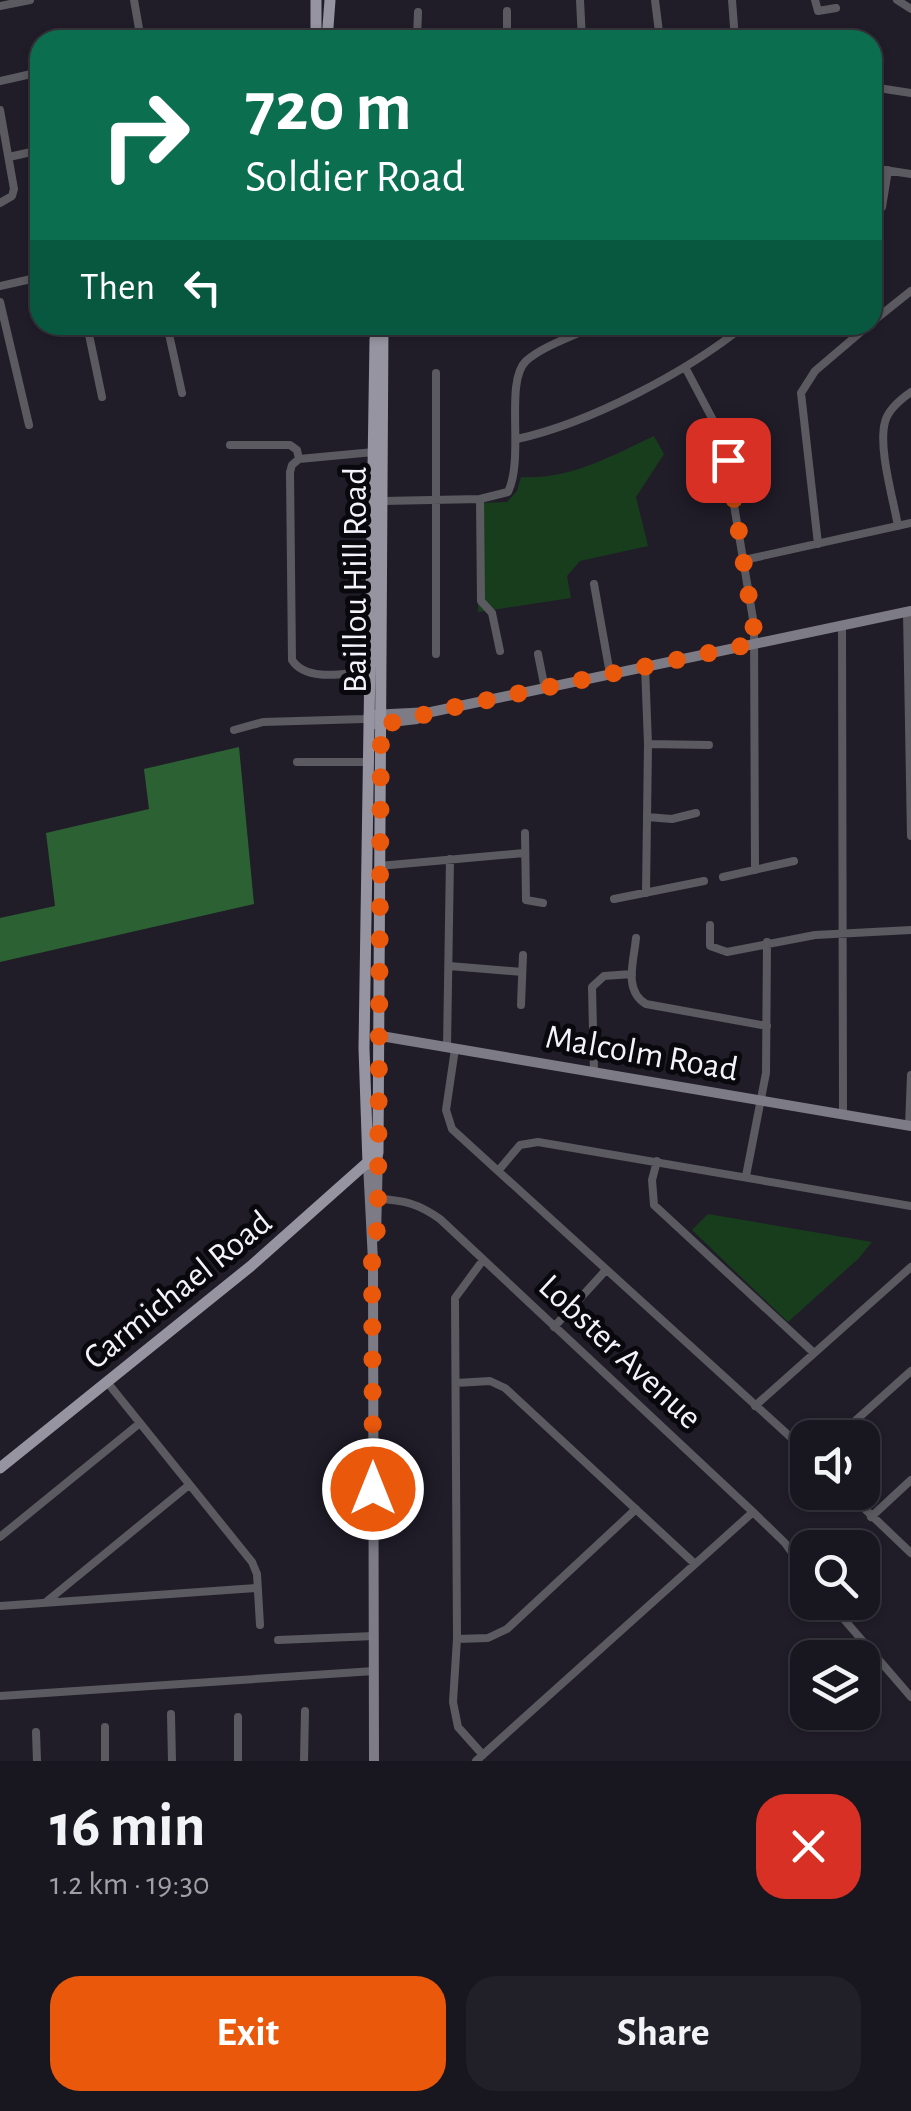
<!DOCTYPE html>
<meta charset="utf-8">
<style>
:root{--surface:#18161f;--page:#211f28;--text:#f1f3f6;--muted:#9f9fa4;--line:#36353d;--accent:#ea580c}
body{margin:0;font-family:"Alegreya Sans",sans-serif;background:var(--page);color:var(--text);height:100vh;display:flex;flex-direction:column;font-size:38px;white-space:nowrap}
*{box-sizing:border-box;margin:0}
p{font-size:32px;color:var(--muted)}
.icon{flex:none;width:55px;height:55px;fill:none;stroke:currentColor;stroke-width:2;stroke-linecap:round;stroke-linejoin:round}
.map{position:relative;height:1761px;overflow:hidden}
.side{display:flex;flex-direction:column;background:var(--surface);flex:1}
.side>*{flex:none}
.hud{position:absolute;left:30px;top:30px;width:852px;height:305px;border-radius:30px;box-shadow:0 2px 8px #0004,0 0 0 2px var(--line);background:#0b6e4f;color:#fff;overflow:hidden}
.buttons{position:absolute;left:790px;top:1420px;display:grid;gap:20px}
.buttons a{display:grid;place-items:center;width:90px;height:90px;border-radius:20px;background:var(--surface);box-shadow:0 2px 8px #0004,0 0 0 2px var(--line);font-size:50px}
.pin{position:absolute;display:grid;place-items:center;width:85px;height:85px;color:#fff;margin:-42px;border-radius:20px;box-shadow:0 5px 15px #0006}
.me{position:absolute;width:110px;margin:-55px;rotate:0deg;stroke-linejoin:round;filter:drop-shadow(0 0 8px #0008)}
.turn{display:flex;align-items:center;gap:35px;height:210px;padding:0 50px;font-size:45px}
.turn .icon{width:130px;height:130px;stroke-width:2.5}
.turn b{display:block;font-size:70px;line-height:85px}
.then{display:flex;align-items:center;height:95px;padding:0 50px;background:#0003;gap:20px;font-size:38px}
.round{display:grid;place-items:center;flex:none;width:105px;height:105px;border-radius:30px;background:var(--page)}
.summary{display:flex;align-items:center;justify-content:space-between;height:170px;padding:0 50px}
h1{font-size:60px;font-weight:700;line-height:75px}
.action{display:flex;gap:20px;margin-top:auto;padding:20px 50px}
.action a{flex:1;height:115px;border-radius:30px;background:var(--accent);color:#fff;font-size:40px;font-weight:700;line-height:115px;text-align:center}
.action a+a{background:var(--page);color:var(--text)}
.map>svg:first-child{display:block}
</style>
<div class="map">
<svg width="911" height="1761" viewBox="0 0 911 1761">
<rect width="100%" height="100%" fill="#201d29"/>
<path fill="#183d1d" d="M 654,436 L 664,454 L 636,497 L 648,546 L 580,561 L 567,576 L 571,598 L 478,612 L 479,503 L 507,502 L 517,491 L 521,477 C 570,480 611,456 654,436 Z
M 708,1214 L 872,1242 L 859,1258 L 788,1322 L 692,1230 Z"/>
<path fill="#2c6233" d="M 239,747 L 254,904 L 0,962 L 0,918 L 55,906 L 46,833 L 149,809 L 144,769 Z"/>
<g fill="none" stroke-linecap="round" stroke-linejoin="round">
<path stroke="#5b5a60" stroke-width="8" d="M 134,0 L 141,40
M 580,0 L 582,40
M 655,0 L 660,40
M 732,0 L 735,40
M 815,0 L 818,11 L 836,8
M 897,0 L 911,9
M 0,6 L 30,0
M 507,11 L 507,40
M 417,40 L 418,12
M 0,81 L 40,72
M 872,87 L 911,93
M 0,110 L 14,189 L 12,196 L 0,203
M 9,157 L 40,150
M 872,168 L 911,174
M 872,221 L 882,207 L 888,170
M 0,286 L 40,277
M 0,302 L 29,425
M 872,322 L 911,291
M 87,325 L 102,397
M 167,325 L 182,393
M 685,367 L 723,439 L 754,625 L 755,870
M 436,373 L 436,654
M 517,439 C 590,423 687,372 745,325
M 230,445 L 290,445 L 297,450 L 299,459
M 480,499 L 481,601 L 492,613 L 500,651
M 383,501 L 480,499 L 508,492 C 525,457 504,382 526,361 C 544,345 575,336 596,325
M 898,526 C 893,498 878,448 885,422 C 888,409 901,399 911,392
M 818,544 L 801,393 L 815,371 L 869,325
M 744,560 L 911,523
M 594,584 L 610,674
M 907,612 L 911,836
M 842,627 L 843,1114
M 538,654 L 545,689
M 645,666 L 648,744 L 646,893
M 371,671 C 347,673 307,683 292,660 L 290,472 L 292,465 L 299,459 L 374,452
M 234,730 L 263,722 L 364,719 L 370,715
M 648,744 L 709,745
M 297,762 L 370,762
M 647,817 L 672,819 L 696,813
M 525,833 L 526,900 L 543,903
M 379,866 L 524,853
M 723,877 L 794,861
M 614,899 L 704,881
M 710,925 L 710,946 L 727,952 L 815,935 L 911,930
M 636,938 C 634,961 623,990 646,1004 L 767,1026
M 449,966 L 522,972
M 521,1005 L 523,955
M 447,1047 L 450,859
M 455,1049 L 446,1110 L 452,1129 L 808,1453
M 594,1072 L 592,987 L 604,976 L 632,974
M 909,1126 L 911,1075
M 657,1161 L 652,1180 L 654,1205 L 814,1353
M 498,1171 L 520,1145 L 538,1142 L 911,1206
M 746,1176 L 766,1073 L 767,942
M 378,1199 C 404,1200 419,1204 440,1219 L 753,1512 L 785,1543 L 808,1575
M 483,1260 L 455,1298 L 457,1639 L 453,1702 L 458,1727 L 483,1755
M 554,1327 L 605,1271
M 107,1382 L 252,1562 L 257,1574 L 260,1625
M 456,1383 L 490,1381 L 505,1388 L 695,1564
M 755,1406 L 911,1267
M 836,1438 L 911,1371
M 847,1492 L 911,1553
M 871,1517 L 911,1480
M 0,1537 L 140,1423
M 46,1602 L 189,1485
M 829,1602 L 911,1697
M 0,1606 L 257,1588
M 457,1639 L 488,1638 L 507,1629 L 636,1509
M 278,1640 L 374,1636
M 0,1696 L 374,1671
M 171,1714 L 172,1761
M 238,1717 L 238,1761
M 105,1727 L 105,1761
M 36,1732 L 37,1761
M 304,1761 L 305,1711
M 476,1761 L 753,1512"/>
<path stroke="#7d7b85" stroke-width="10" d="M 370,715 L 431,712 L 911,611
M 374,724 L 417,719
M 375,1035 L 911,1126
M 368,1164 L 373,1261 L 374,1761
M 376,1237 L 378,1153"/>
<path stroke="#9794a2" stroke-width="11" d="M 316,40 L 316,0
M 327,40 L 330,0
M 368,1164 L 364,1048 L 375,339
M 0,1468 L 251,1266 L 378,1153 L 383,325"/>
</g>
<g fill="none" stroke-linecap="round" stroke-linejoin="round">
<path stroke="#ea580c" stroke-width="18" stroke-dasharray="0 32.4" d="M 373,1489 L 372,1255 L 376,1248 L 378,1199 L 381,724 L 410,720 L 431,712 L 756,643 L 728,460"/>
</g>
<g text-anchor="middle" stroke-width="10" stroke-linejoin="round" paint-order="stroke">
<g font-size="35" fill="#f4f3fb" stroke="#09080d">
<text transform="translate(354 580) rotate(-90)" y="12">Baillou Hill Road</text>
<text transform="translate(642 1052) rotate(10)" y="12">Malcolm Road</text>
<text transform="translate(177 1289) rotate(-39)" y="12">Carmichael Road</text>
<text transform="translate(621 1351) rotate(43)" y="12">Lobster Avenue</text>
</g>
</g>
</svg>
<div class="buttons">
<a><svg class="icon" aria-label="sound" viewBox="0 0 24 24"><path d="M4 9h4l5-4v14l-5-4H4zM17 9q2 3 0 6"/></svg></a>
<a><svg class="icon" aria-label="search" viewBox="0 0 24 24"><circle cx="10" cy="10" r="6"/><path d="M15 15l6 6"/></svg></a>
<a><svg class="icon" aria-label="layers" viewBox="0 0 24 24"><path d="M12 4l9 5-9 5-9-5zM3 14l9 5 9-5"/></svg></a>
</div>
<div class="pin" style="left:728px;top:460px;background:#d93025"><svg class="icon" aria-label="arrive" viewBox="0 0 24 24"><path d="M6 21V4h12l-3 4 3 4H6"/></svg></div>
<svg class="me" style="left:373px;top:1489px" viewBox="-20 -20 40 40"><circle r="17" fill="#ea580c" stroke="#fff" stroke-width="3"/><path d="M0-11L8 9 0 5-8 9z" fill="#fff"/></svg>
<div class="hud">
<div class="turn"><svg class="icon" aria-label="right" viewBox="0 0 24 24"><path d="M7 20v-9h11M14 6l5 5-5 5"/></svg><div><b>720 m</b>Soldier Road</div></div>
<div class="then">Then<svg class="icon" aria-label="left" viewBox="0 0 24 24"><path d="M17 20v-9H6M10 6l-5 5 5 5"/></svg></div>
</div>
</div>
<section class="side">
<div class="summary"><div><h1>16 min</h1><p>1.2 km · 19:30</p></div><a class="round" style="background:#d93025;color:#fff"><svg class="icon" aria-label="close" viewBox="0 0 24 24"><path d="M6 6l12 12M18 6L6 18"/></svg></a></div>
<div class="action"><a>Exit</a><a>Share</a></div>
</section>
